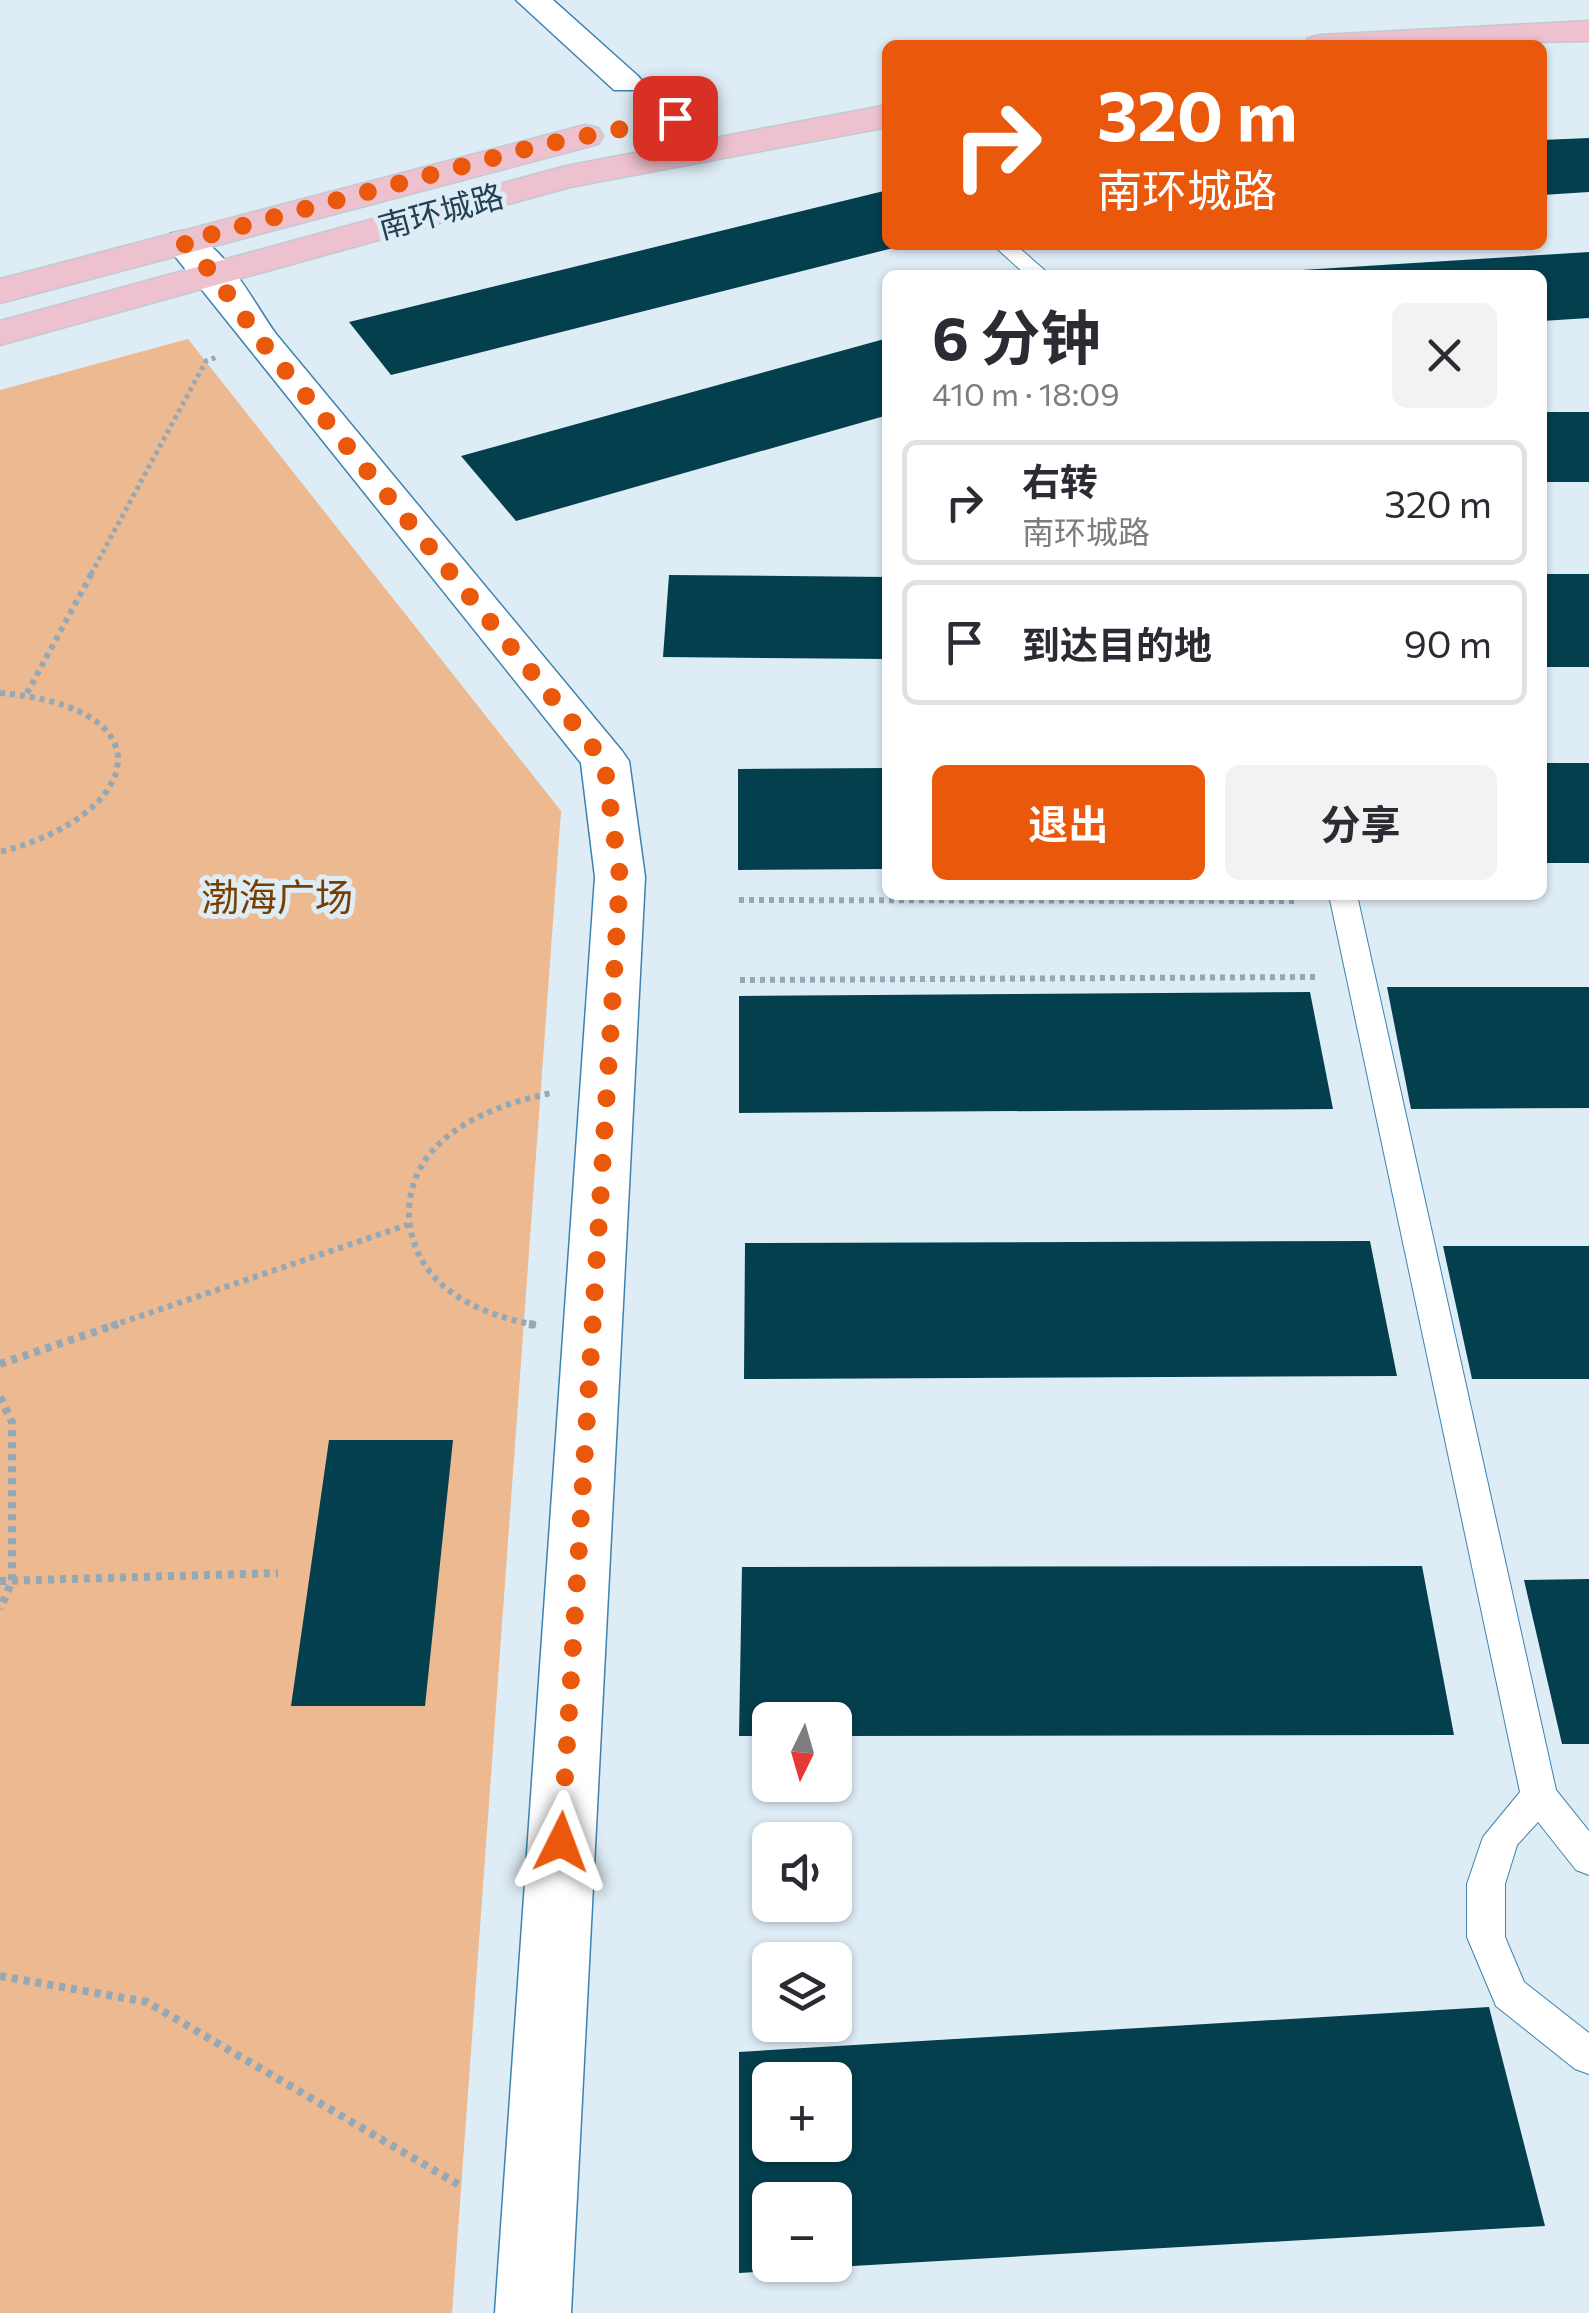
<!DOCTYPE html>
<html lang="zh">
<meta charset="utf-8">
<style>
:root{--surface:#fff;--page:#f2f2f3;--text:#2b2b33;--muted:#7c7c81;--line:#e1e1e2;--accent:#ea580c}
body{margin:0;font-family:Commissioner,"Noto Sans SC",sans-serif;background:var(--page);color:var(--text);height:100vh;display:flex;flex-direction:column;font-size:38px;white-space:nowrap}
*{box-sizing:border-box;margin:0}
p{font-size:32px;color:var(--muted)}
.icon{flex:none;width:55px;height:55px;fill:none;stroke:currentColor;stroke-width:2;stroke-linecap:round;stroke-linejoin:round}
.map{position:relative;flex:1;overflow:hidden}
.sheet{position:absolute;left:882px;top:270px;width:665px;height:630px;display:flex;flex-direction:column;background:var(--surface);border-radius:15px;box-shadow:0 2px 8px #0004}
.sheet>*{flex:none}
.hud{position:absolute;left:882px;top:40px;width:665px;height:210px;border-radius:15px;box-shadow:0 2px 8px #0004;background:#ea580c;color:#fff;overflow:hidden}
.needle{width:65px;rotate:185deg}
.tools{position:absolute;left:752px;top:1702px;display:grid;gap:20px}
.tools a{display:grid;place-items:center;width:100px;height:100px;border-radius:15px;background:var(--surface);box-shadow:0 2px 8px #0004;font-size:50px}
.pin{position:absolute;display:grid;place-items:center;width:85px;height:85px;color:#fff;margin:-42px;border-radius:20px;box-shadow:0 5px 15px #0006}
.me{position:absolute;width:110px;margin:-55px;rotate:3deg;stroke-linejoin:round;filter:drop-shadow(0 0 8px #0008)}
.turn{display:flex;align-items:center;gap:35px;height:210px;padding:0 50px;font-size:45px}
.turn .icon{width:130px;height:130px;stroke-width:2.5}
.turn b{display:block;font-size:70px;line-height:85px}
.round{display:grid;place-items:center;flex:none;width:105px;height:105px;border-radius:15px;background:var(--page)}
.head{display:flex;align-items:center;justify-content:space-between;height:170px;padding:0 50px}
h1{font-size:60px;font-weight:700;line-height:75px}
.button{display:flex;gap:20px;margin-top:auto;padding:20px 50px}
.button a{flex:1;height:115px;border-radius:15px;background:var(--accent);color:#fff;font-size:40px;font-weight:700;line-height:115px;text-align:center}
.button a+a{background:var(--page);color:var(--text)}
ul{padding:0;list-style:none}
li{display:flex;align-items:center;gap:30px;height:125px;margin:0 20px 15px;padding:0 30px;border:5px solid var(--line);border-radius:15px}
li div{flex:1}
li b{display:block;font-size:38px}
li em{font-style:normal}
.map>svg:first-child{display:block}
</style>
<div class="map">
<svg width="1589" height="2313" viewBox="0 0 1589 2313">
<rect width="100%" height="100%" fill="#deecf6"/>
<path fill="#edb990" d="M 188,339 L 561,811 L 452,2313 L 0,2313 L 0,390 Z"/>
<path fill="#043f4e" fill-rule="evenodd" d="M 1589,138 L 1589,192 L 1542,195 L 1542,140 Z
M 888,190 L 888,245 L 901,246 L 391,375 L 349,322 Z
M 1589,252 L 1589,318 L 1542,321 L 1542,275 L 1221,275 Z
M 888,338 L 888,415 L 516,521 L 461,456 Z
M 1542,412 L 1589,412 L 1589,482 L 1542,482 Z
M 1542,574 L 1589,574 L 1589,667 L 1542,667 Z
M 669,575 L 888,577 L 888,659 L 663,657 Z
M 1542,763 L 1589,763 L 1589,863 L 1542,863 Z
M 888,768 L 888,869 L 738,870 L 738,769 Z
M 1387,987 L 1589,987 L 1589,1108 L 1411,1109 Z
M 1310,992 L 1333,1109 L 739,1113 L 739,996 Z
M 1370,1241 L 1397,1376 L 744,1379 L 745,1243 Z
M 1443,1246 L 1589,1246 L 1589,1379 L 1472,1379 Z
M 329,1440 L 453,1440 L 425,1706 L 291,1706 Z
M 1422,1566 L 1454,1735 L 835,1736 L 835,1720 L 770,1720 L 770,1736 L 739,1736 L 742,1567 Z
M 1589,1579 L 1589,1744 L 1562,1744 L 1524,1580 Z
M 1489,2007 L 1545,2226 L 835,2267 L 835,2200 L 770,2200 L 770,2265 L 820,2268 L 739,2273 L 739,2052 ZM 770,2080 L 835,2080 L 835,2145 L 770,2145 Z"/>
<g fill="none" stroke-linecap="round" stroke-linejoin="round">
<defs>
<path id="service" d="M 993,245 L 1016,245 L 1050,275 L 1026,275 Z
M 1329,895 L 1357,895 L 1556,1790 L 1589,1831 L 1589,1875 L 1576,1870 L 1538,1822 L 1517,1845 L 1505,1884 L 1505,1937 L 1524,1982 L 1589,2033 L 1589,2074 L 1575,2069 L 1496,2006 L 1467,1937 L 1467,1884 L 1483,1837 L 1520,1792 Z"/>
<path id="minor" d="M 516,0 L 553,0 L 638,76 L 644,83 L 638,90 L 614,90 Z
M 183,231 C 223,240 253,302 276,334 L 622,751 L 629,761 L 645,877 L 571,2313 L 495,2313 L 595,877 L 581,763 L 170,250 L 164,242 L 170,234 Z"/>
<path id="primary" d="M 1589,21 L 1589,41 L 1303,45 L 1308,38 L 1320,35 Z
M 888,105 L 888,127 L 570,187 L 0,345 L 0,321 L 566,166 Z
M 585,125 L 598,128 L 603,136 L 598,144 L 0,303 L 0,279 Z"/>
</defs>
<use href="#service" stroke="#3b83b1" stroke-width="2"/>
<use href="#minor" stroke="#3b83b1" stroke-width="3"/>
<use href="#primary" stroke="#c1cacf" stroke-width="3"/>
<path stroke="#94a8b6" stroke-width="5" stroke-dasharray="4 4" stroke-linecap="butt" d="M 91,574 L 206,361 L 217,357"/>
<path stroke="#94a8b6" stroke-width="6" stroke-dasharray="5 5" stroke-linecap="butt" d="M 0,693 C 170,707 144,815 0,852
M 27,693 L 93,571
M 739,900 L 1299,901
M 740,980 L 1315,977
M 536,1325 C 475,1314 411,1284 409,1213 C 409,1190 418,1166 434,1149 C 464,1117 509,1102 551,1093
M 111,1326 L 407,1225"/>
<path stroke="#94a8b6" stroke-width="8" stroke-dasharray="6 6" stroke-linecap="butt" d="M 529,1324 L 536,1325
M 0,1364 L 118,1324
M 0,1397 L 12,1422 L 12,1581 L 0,1609
M 0,1581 L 278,1573
M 0,1976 L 147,2002 L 461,2186"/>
<use href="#service" fill="#fff" fill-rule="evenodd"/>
<use href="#minor" fill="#fff" fill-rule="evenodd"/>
<use href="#primary" fill="#eec1cf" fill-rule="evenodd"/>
</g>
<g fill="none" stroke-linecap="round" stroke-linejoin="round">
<path stroke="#ea580c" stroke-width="18" stroke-dasharray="0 32.4" d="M 561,1842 L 620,877 L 604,761 L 262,342 L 214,275 L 183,242 L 537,146 L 675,118"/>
</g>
<g text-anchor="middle" stroke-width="10" stroke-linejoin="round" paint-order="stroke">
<g font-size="32" fill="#234155" stroke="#deecf6">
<text transform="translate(441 212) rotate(-15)" y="11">南环城路</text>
</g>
<g font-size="38" fill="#763f00" stroke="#deecf6">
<text x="277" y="911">渤海广场</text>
</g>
</g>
</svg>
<div class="tools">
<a><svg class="needle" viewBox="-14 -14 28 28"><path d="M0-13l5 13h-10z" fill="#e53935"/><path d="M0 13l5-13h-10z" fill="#7c7c81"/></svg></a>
<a><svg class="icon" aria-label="sound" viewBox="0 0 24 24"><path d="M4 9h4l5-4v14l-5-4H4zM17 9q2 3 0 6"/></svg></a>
<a><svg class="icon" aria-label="layers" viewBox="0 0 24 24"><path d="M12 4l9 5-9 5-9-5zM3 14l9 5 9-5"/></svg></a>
<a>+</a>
<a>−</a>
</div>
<div class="pin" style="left:675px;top:118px;background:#d93025"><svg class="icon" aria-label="arrive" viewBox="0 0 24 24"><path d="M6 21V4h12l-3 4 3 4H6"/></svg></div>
<svg class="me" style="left:561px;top:1842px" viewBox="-20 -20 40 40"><path d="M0-17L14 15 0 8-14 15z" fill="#ea580c" stroke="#fff" stroke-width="4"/></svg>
<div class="hud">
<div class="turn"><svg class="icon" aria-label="right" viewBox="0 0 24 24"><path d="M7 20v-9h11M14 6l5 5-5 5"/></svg><div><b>320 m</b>南环城路</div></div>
</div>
<section class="sheet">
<div class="head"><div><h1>6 分钟</h1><p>410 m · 18:09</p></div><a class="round"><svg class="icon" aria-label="close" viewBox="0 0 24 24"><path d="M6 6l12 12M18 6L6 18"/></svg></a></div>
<ul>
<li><svg class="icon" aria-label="right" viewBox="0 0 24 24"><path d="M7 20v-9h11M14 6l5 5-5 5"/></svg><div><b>右转</b><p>南环城路</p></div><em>320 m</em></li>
<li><svg class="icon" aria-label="arrive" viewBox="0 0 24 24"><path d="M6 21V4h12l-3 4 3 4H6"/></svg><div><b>到达目的地</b></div><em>90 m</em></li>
</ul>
<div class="button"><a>退出</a><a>分享</a></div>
</section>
</div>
